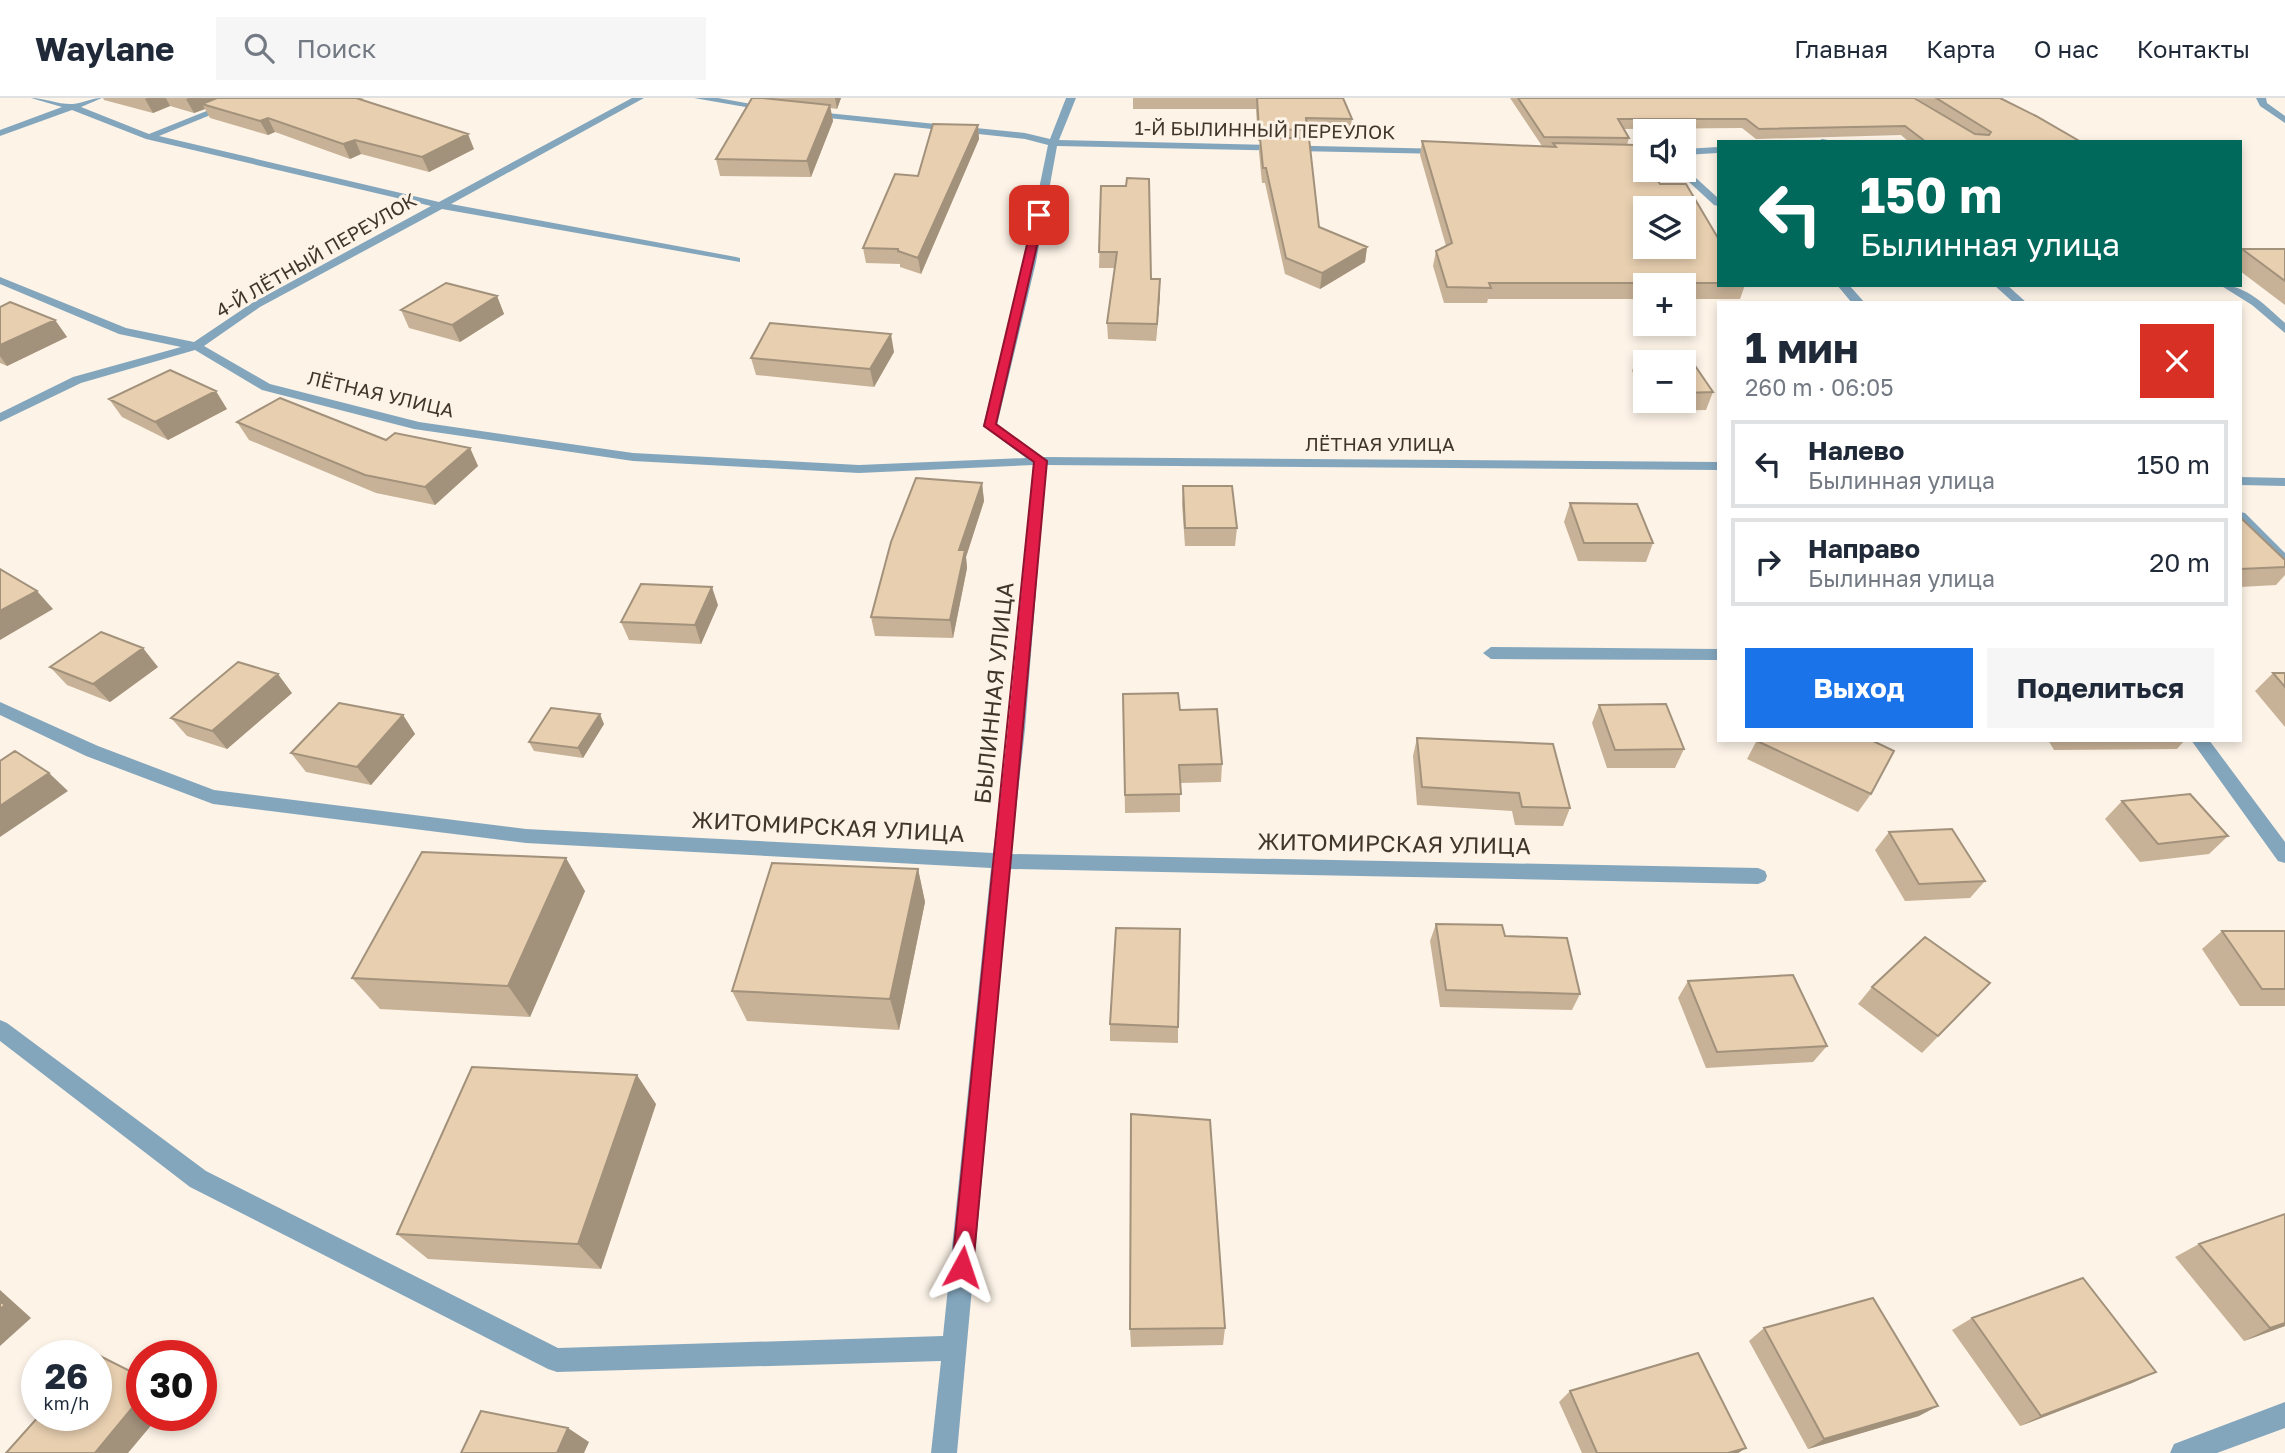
<!DOCTYPE html>
<html lang="ru">
<meta charset="utf-8">
<style>
:root{--surface:#fff;--page:#f6f6f7;--text:#1f2937;--muted:#747a83;--line:#e0e1e3;--accent:#1a73e8}
body{margin:0;font-family:"Golos Text",sans-serif;background:var(--page);color:var(--text);height:100vh;display:flex;flex-direction:column;font-size:26px;white-space:nowrap}
*{box-sizing:border-box;margin:0}
p{font-size:23px;color:var(--muted)}
.icon{flex:none;width:38px;height:38px;fill:none;stroke:currentColor;stroke-width:2;stroke-linecap:round;stroke-linejoin:round}
.map{position:relative;flex:1;overflow:hidden}
.panel{position:absolute;left:1717px;top:203px;width:525px;height:441px;display:flex;flex-direction:column;background:var(--surface);border-radius:0px;box-shadow:0 4px 10px #0003}
.panel>*{flex:none}
.guide{position:absolute;left:1717px;top:42px;width:525px;height:147px;border-radius:0px;box-shadow:0 4px 10px #0003;background:#00695c;color:#fff;overflow:hidden}
.buttons{position:absolute;left:1633px;top:21px;display:grid;gap:14px}
.buttons a{display:grid;place-items:center;width:63px;height:63px;border-radius:0px;background:var(--surface);box-shadow:0 4px 10px #0003;font-size:35px}
.speed{position:absolute;left:21px;top:1242px;display:flex;gap:14px;font-size:35px;font-weight:700;text-align:center}
.speed>*{display:grid;place-content:center;width:91px;height:91px;border-radius:50%;background:var(--surface);box-shadow:0 4px 10px #0003;line-height:1}
.speed small{font-size:18px;font-weight:400}
.speed .limit{border:10px solid #d22;background:#fff;color:#111}
.pin{position:absolute;display:grid;place-items:center;width:60px;height:60px;color:#fff;margin:-30px;border-radius:14px;box-shadow:0 4px 10px #0006}
.me{position:absolute;width:77px;margin:-38px;rotate:5deg;stroke-linejoin:round;filter:drop-shadow(0 0 5px #0008)}
.turn{display:flex;align-items:center;gap:24px;height:147px;padding:0 28px;font-size:32px}
.turn .icon{width:91px;height:91px;stroke-width:2.5}
.turn b{display:block;font-size:49px;line-height:60px}
.round{display:grid;place-items:center;flex:none;width:74px;height:74px;border-radius:0px;background:var(--page)}
.summary{display:flex;align-items:center;justify-content:space-between;height:119px;padding:0 28px}
h1{font-size:42px;font-weight:700;line-height:52px}
.cta{display:flex;gap:14px;margin-top:auto;padding:14px 28px}
.cta a{flex:1;height:80px;border-radius:0px;background:var(--accent);color:#fff;font-size:28px;font-weight:700;line-height:80px;text-align:center}
.cta a+a{background:var(--page);color:var(--text)}
ul{padding:0;list-style:none}
li{display:flex;align-items:center;gap:21px;height:88px;margin:0 14px 10px;padding:0 14px;border:4px solid var(--line);border-radius:0px}
li div{flex:1}
li b{display:block;font-size:26px}
li em{font-style:normal}
header{display:flex;align-items:center;gap:42px;box-sizing:border-box;height:98px;padding:0 35px;background:var(--surface);border-bottom:2px solid var(--line)}
header strong{font-size:33px}
nav{display:flex;gap:38px;margin-inline-start:auto;font-size:24px}
.search{width:490px;height:63px;background:var(--page);display:flex;align-items:center;gap:18px;box-sizing:border-box;padding:0 24px;border-radius:0px;color:var(--muted);font-size:26px}
.map>svg:first-child{display:block}
</style>
<header>
<strong>Waylane</strong>
<div class="search"><svg class="icon" aria-label="search" viewBox="0 0 24 24"><circle cx="10" cy="10" r="6"/><path d="M15 15l6 6"/></svg>Поиск</div>
<nav><a>Главная</a><a>Карта</a><a>О нас</a><a>Контакты</a></nav>
</header>
<div class="map">
<svg width="2285" height="1355" viewBox="0 0 2285 1355">
<rect width="100%" height="100%" fill="#fdf3e7"/>
<g fill="none" stroke-linecap="round" stroke-linejoin="round">
<path fill="#83a6bd" fill-rule="evenodd" d="M 31,0 C 45,0 60,7 73,6 C 83,5 91,0 102,0 L 81,9 L 149,36 L 239,0 L 252,0 L 159,38 L 439,104 L 632,0 L 644,0 L 451,106 L 736,159 L 740,160 L 740,164 L 442,111 L 260,209 L 204,248 L 270,286 L 419,324 L 633,355 L 859,367 L 1026,360 L 983,328 L 1024,164 L 1048,47 L 1025,41 L 810,18 L 807,17 L 807,13 L 1025,35 L 1050,41 L 1066,0 L 1076,0 L 1059,42 L 1448,51 L 1450,53 L 1445,56 L 1057,48 L 1036,164 L 997,327 L 1043,359 L 1718,364 L 1718,372 L 1046,367 L 1025,631 L 1011,756 L 1758,770 L 1765,773 L 1767,778 L 1765,783 L 1758,786 L 1010,771 L 957,1355 L 931,1355 L 941,1263 L 557,1274 L 548,1271 L 190,1089 L 0,943 L 0,922 L 7,925 L 206,1073 L 558,1250 L 943,1238 L 991,770 L 526,745 L 213,706 L 86,658 L 0,617 L 0,604 L 98,648 L 214,692 L 526,731 L 993,755 L 1009,631 L 1033,367 L 859,375 L 633,363 L 414,331 L 262,292 L 195,252 L 81,285 L 0,324 L 0,315 L 73,279 L 181,249 L 119,236 L 0,186 L 0,179 L 126,230 L 194,244 L 252,205 L 431,108 L 146,41 L 72,12 L 0,38 L 0,32 L 62,9 Z
M 694,0 L 718,0 L 773,10 L 768,13 Z
M 2256,0 L 2266,0 L 2267,5 L 2285,18 L 2285,25 L 2260,8 Z
M 1822,41 L 1839,44 L 1817,44 Z
M 1718,49 L 1718,55 L 1684,57 L 1684,51 Z
M 1685,70 L 1718,100 L 1718,108 L 1714,107 L 1676,72 Z
M 1837,187 L 1849,187 L 1865,205 L 1852,205 Z
M 1994,187 L 2007,187 L 2027,205 L 2014,205 Z
M 2220,187 C 2247,187 2266,208 2285,225 L 2285,235 L 2252,207 Z
M 2240,379 L 2285,380 L 2285,388 L 2240,387 Z
M 2240,414 L 2245,415 L 2285,455 L 2285,469 L 2280,467 L 2240,426 Z
M 1491,549 L 1718,551 L 1718,562 L 1491,561 L 1483,555 Z
M 2191,642 L 2209,642 L 2285,744 L 2285,765 L 2278,763 Z
M 2285,1304 L 2285,1330 L 2217,1355 L 2170,1355 L 2174,1346 Z"/>
</g>
<path fill="#c8b297" d="M 103,0 L 364,0 L 361,1 L 474,51 L 429,74 L 361,56 L 350,61 L 275,34 L 268,37 L 210,20 L 205,11 L 194,15 L 170,8 L 153,15 L 104,2 Z
M 752,0 L 841,0 L 837,11 L 830,10 L 833,23 L 811,79 L 720,78 L 716,61 Z
M 1133,0 L 1343,0 L 1352,21 L 1350,33 L 1307,32 L 1307,40 L 1319,129 L 1367,149 L 1365,164 L 1320,191 L 1285,176 L 1265,85 L 1262,85 L 1259,54 L 1260,43 L 1258,43 L 1256,11 L 1133,11 Z
M 1510,0 L 1914,0 L 1968,32 L 1916,0 L 2000,0 L 2081,44 L 1909,44 L 1901,37 L 1756,41 L 1742,30 L 1623,31 L 1629,40 L 1627,47 L 1660,86 L 1718,140 L 1718,187 L 1745,187 L 1740,201 L 1684,201 L 1684,187 L 1645,187 L 1645,201 L 1488,201 L 1487,205 L 1444,205 L 1433,168 L 1436,153 L 1446,148 L 1420,57 L 1422,43 L 1552,49 L 1542,48 Z
M 978,27 L 979,41 L 921,176 L 900,169 L 900,166 L 866,165 L 863,150 Z
M 1101,88 L 1160,197 L 1156,243 L 1108,241 L 1107,225 L 1115,170 L 1099,170 Z
M 2242,151 L 2285,151 L 2285,207 L 2240,173 L 2240,154 Z
M 497,198 L 504,216 L 460,244 L 409,230 L 401,212 Z
M 0,209 L 55,222 L 67,239 L 7,268 L 0,265 Z
M 1685,253 L 1713,294 L 1706,312 L 1656,313 L 1650,303 L 1684,303 L 1684,264 L 1645,264 L 1645,294 L 1632,273 L 1638,255 Z
M 894,254 L 874,289 L 756,277 L 751,260 Z
M 109,301 L 227,311 L 168,342 L 122,319 Z
M 237,324 L 386,342 L 470,350 L 478,368 L 435,407 L 376,395 L 249,342 Z
M 982,385 L 984,403 L 966,459 L 967,470 L 953,540 L 875,538 L 871,519 Z
M 1183,388 L 1237,430 L 1235,448 L 1185,448 L 1182,406 Z
M 1570,405 L 1653,445 L 1646,464 L 1578,463 L 1564,424 Z
M 2240,421 L 2285,462 L 2285,477 L 2276,487 L 2240,489 Z
M 718,507 L 701,546 L 629,542 L 621,524 Z
M 50,569 L 158,569 L 110,604 L 67,587 Z
M 2273,575 L 2285,575 L 2285,629 L 2255,593 Z
M 292,595 L 227,651 L 187,638 L 171,620 Z
M 1123,596 L 1180,612 L 1222,666 L 1221,684 L 1180,685 L 1180,714 L 1125,715 Z
M 1599,607 L 1684,651 L 1675,670 L 1607,670 L 1592,625 Z
M 403,617 L 415,636 L 371,687 L 306,674 L 291,655 Z
M 604,626 L 583,660 L 534,653 L 529,644 Z
M 1417,640 L 1570,710 L 1563,728 L 1515,727 L 1512,713 L 1417,707 L 1413,658 Z
M 1757,642 L 1871,696 L 1858,714 L 1747,661 Z
M 2048,642 L 2185,642 L 2177,651 L 2054,652 Z
M 2122,703 L 2228,738 L 2209,756 L 2140,764 L 2105,721 Z
M 1889,734 L 1985,783 L 1970,800 L 1905,803 L 1875,752 Z
M 918,771 L 925,804 L 899,932 L 747,923 L 732,893 Z
M 585,793 L 530,919 L 380,911 L 352,880 Z
M 1436,826 L 1505,838 L 1580,896 L 1572,912 L 1440,909 L 1430,843 Z
M 2222,833 L 2285,833 L 2285,908 L 2240,908 L 2202,851 Z
M 1688,883 L 1827,948 L 1813,964 L 1706,970 L 1678,900 Z
M 1990,885 L 1922,955 L 1858,906 L 1872,889 Z
M 1110,926 L 1178,929 L 1178,945 L 1110,943 Z
M 656,1006 L 601,1171 L 428,1161 L 397,1136 Z
M 2199,1146 L 2285,1228 L 2244,1243 L 2175,1159 Z
M 1972,1220 L 2156,1274 L 2132,1285 L 2020,1328 L 1952,1232 Z
M 1225,1230 L 1223,1247 L 1131,1249 L 1130,1231 Z
M 1764,1230 L 1919,1318 L 1808,1351 L 1749,1243 Z
M 1570,1293 L 1746,1350 L 1738,1355 L 1582,1355 L 1559,1304 Z"/>
<path fill="#a2917b" d="M 147,0 L 166,0 L 170,8 L 153,15 L 145,1 Z
M 189,0 L 232,0 L 202,6 L 205,11 L 194,15 L 186,1 Z
M 835,0 L 841,0 L 837,11 Z
M 830,7 L 833,23 L 811,79 L 807,63 Z
M 268,20 L 275,34 L 268,37 L 260,23 Z
M 978,27 L 979,41 L 921,176 L 918,160 Z
M 468,36 L 474,51 L 429,74 L 422,59 Z
M 355,42 L 361,56 L 350,61 L 343,46 Z
M 1367,149 L 1365,164 L 1320,191 L 1322,175 Z
M 1160,181 L 1160,197 L 1156,243 L 1157,226 Z
M 497,198 L 504,216 L 460,244 L 452,227 Z
M 55,222 L 67,239 L 7,268 L 0,258 L 0,247 Z
M 891,236 L 894,254 L 874,289 L 870,271 Z
M 216,293 L 227,311 L 168,342 L 155,324 Z
M 470,350 L 478,368 L 435,407 L 425,389 Z
M 982,385 L 984,403 L 966,459 L 967,470 L 953,540 L 950,522 L 959,452 Z
M 712,489 L 718,507 L 701,546 L 695,527 Z
M 37,493 L 53,511 L 0,542 L 0,513 Z
M 143,550 L 158,569 L 110,604 L 93,586 Z
M 278,576 L 292,595 L 227,651 L 212,633 Z
M 600,616 L 604,626 L 583,660 L 578,650 Z
M 403,617 L 415,636 L 371,687 L 357,669 Z
M 49,675 L 68,693 L 0,739 L 0,708 Z
M 566,760 L 585,793 L 530,919 L 508,888 Z
M 918,771 L 925,804 L 899,932 L 890,901 Z
M 637,977 L 656,1006 L 601,1171 L 578,1146 Z
M 0,1192 L 31,1220 L 0,1248 Z
M 2285,1225 L 2285,1228 L 2244,1243 L 2270,1230 Z
M 2156,1274 L 2132,1285 L 2020,1328 L 2041,1318 Z
M 142,1298 L 142,1318 L 159,1318 L 128,1355 L 95,1355 Z
M 1938,1308 L 1919,1318 L 1808,1351 L 1824,1341 Z
M 568,1330 L 589,1344 L 584,1355 L 557,1355 Z
M 1746,1350 L 1738,1355 L 1728,1355 Z"/>
<path fill="#e8cfb0" stroke="#a2917b" stroke-width="2" fill-rule="evenodd" d="M 217,0 L 356,0 L 468,36 L 422,59 L 355,42 L 343,46 L 268,20 L 260,23 L 202,6 Z
M 752,0 L 762,0 L 830,7 L 807,63 L 716,61 Z
M 1257,0 L 1343,0 L 1352,21 L 1306,20 L 1307,32 L 1259,31 Z
M 1518,0 L 1914,0 L 1975,36 L 1989,37 L 1991,34 L 1936,0 L 2000,0 L 2036,18 L 2081,44 L 1926,44 L 1905,28 L 1759,31 L 1746,21 L 1618,21 L 1629,40 L 1544,39 Z
M 933,26 L 978,27 L 918,160 L 898,153 L 898,151 L 863,150 L 895,76 L 918,78 Z
M 1260,40 L 1309,40 L 1319,129 L 1367,149 L 1322,175 L 1286,160 L 1266,70 L 1263,70 Z
M 1422,43 L 1556,49 L 1553,45 L 1637,47 L 1645,61 L 1645,72 L 1651,72 L 1660,86 L 1686,86 L 1718,140 L 1718,185 L 1489,185 L 1491,190 L 1447,189 L 1436,153 L 1452,145 ZM 1645,110 L 1684,110 L 1684,149 L 1645,149 Z
M 1127,80 L 1149,81 L 1151,181 L 1160,181 L 1157,226 L 1107,225 L 1117,154 L 1099,154 L 1101,88 L 1126,88 Z
M 2242,151 L 2285,151 L 2285,183 Z
M 446,185 L 497,198 L 452,227 L 401,212 Z
M 10,204 L 55,222 L 0,247 L 0,209 Z
M 770,225 L 891,236 L 870,271 L 751,260 Z
M 1685,253 L 1713,294 L 1684,295 L 1684,264 L 1645,264 L 1645,266 L 1638,255 Z
M 170,272 L 216,293 L 155,324 L 109,301 Z
M 280,300 L 386,342 L 395,335 L 470,350 L 425,389 L 365,377 L 237,324 Z
M 916,380 L 982,385 L 959,452 L 965,452 L 950,522 L 871,519 L 891,444 Z
M 1183,388 L 1232,388 L 1237,430 L 1185,430 Z
M 1570,405 L 1637,406 L 1653,445 L 1584,445 Z
M 2240,421 L 2242,421 L 2285,462 L 2285,469 L 2240,471 Z
M 0,471 L 37,493 L 0,513 Z
M 641,486 L 712,489 L 695,527 L 621,524 Z
M 101,534 L 143,550 L 93,586 L 50,569 Z
M 238,564 L 278,576 L 212,633 L 171,620 Z
M 2273,575 L 2285,575 L 2285,589 Z
M 1178,595 L 1180,612 L 1217,611 L 1222,666 L 1179,667 L 1181,696 L 1125,697 L 1123,596 Z
M 339,605 L 403,617 L 357,669 L 291,655 Z
M 1666,606 L 1684,651 L 1615,652 L 1599,607 Z
M 551,610 L 600,616 L 578,650 L 529,644 Z
M 1417,640 L 1553,646 L 1570,710 L 1522,709 L 1519,695 L 1422,689 Z
M 1757,642 L 1871,642 L 1894,653 L 1871,696 L 1757,643 Z
M 15,653 L 49,675 L 0,708 L 0,663 Z
M 2190,696 L 2228,738 L 2158,746 L 2122,703 Z
M 1952,731 L 1985,783 L 1919,786 L 1889,734 Z
M 422,754 L 566,760 L 508,888 L 352,880 Z
M 772,765 L 918,771 L 890,901 L 732,893 Z
M 1436,826 L 1502,827 L 1505,838 L 1567,840 L 1580,896 L 1446,892 Z
M 1116,830 L 1180,831 L 1178,929 L 1110,926 Z
M 2222,833 L 2285,833 L 2285,891 L 2262,891 Z
M 1925,839 L 1990,885 L 1938,938 L 1872,889 Z
M 1793,877 L 1827,948 L 1717,954 L 1688,883 Z
M 472,969 L 637,977 L 578,1146 L 397,1136 Z
M 1131,1016 L 1210,1022 L 1225,1230 L 1130,1231 Z
M 2285,1116 L 2285,1225 L 2270,1230 L 2199,1146 Z
M 2083,1180 L 2156,1274 L 2041,1318 L 1972,1220 Z
M 1873,1200 L 1938,1308 L 1824,1341 L 1764,1230 Z
M 0,1203 L 5,1207 L 0,1211 Z
M 94,1255 L 142,1279 L 142,1298 L 95,1355 L 6,1355 L 39,1318 L 96,1318 L 96,1258 L 91,1258 Z
M 1698,1255 L 1746,1350 L 1728,1355 L 1597,1355 L 1570,1293 Z
M 481,1313 L 568,1330 L 557,1355 L 461,1355 Z"/>
<path fill="#e11d48" stroke="#92132f" stroke-width="2" d="M 1039,114 L 1044,117 L 996,326 L 1047,363 C 1024,632 997,900 973,1169 L 970,1176 L 962,1179 L 955,1176 L 952,1169 C 979,900 1009,632 1034,364 L 984,328 L 1034,117 Z"/>
<g text-anchor="middle" stroke-width="6" stroke-linejoin="round" paint-order="stroke">
<g font-size="19" fill="#40372a" stroke="#fdf3e7">
<text transform="translate(1265 32) rotate(1)" y="7">1-Й БЫЛИННЫЙ ПЕРЕУЛОК</text>
<text transform="translate(316 157) rotate(-30)" y="7">4-Й ЛЁТНЫЙ ПЕРЕУЛОК</text>
<text transform="translate(381 296) rotate(13)" y="7">ЛЁТНАЯ УЛИЦА</text>
<text x="1380" y="353">ЛЁТНАЯ УЛИЦА</text>
</g>
<g font-size="23" fill="#40372a" stroke="#fdf3e7">
<text transform="translate(994 595) rotate(-84)" y="8">БЫЛИННАЯ УЛИЦА</text>
<text transform="translate(828 729) rotate(3)" y="8">ЖИТОМИРСКАЯ УЛИЦА</text>
<text transform="translate(1394 746) rotate(1)" y="8">ЖИТОМИРСКАЯ УЛИЦА</text>
</g>
</g>
</svg>
<div class="buttons">
<a><svg class="icon" aria-label="sound" viewBox="0 0 24 24"><path d="M4 9h4l5-4v14l-5-4H4zM17 9q2 3 0 6"/></svg></a>
<a><svg class="icon" aria-label="layers" viewBox="0 0 24 24"><path d="M12 4l9 5-9 5-9-5zM3 14l9 5 9-5"/></svg></a>
<a>+</a>
<a>−</a>
</div>
<div class="speed"><div>26<small>km/h</small></div><div class="limit">30</div></div>
<div class="pin" style="left:1039px;top:117px;background:#d93025"><svg class="icon" aria-label="arrive" viewBox="0 0 24 24"><path d="M6 21V4h12l-3 4 3 4H6"/></svg></div>
<svg class="me" style="left:962px;top:1169px" viewBox="-20 -20 40 40"><path d="M0-17L14 15 0 8-14 15z" fill="#e11d48" stroke="#fff" stroke-width="4"/></svg>
<div class="guide">
<div class="turn"><svg class="icon" aria-label="left" viewBox="0 0 24 24"><path d="M17 20v-9H6M10 6l-5 5 5 5"/></svg><div><b>150 m</b>Былинная улица</div></div>
</div>
<section class="panel">
<div class="summary"><div><h1>1 мин</h1><p>260 m · 06:05</p></div><a class="round" style="background:#d93025;color:#fff"><svg class="icon" aria-label="close" viewBox="0 0 24 24"><path d="M6 6l12 12M18 6L6 18"/></svg></a></div>
<ul>
<li><svg class="icon" aria-label="left" viewBox="0 0 24 24"><path d="M17 20v-9H6M10 6l-5 5 5 5"/></svg><div><b>Налево</b><p>Былинная улица</p></div><em>150 m</em></li>
<li><svg class="icon" aria-label="right" viewBox="0 0 24 24"><path d="M7 20v-9h11M14 6l5 5-5 5"/></svg><div><b>Направо</b><p>Былинная улица</p></div><em>20 m</em></li>
</ul>
<div class="cta"><a>Выход</a><a>Поделиться</a></div>
</section>
</div>
